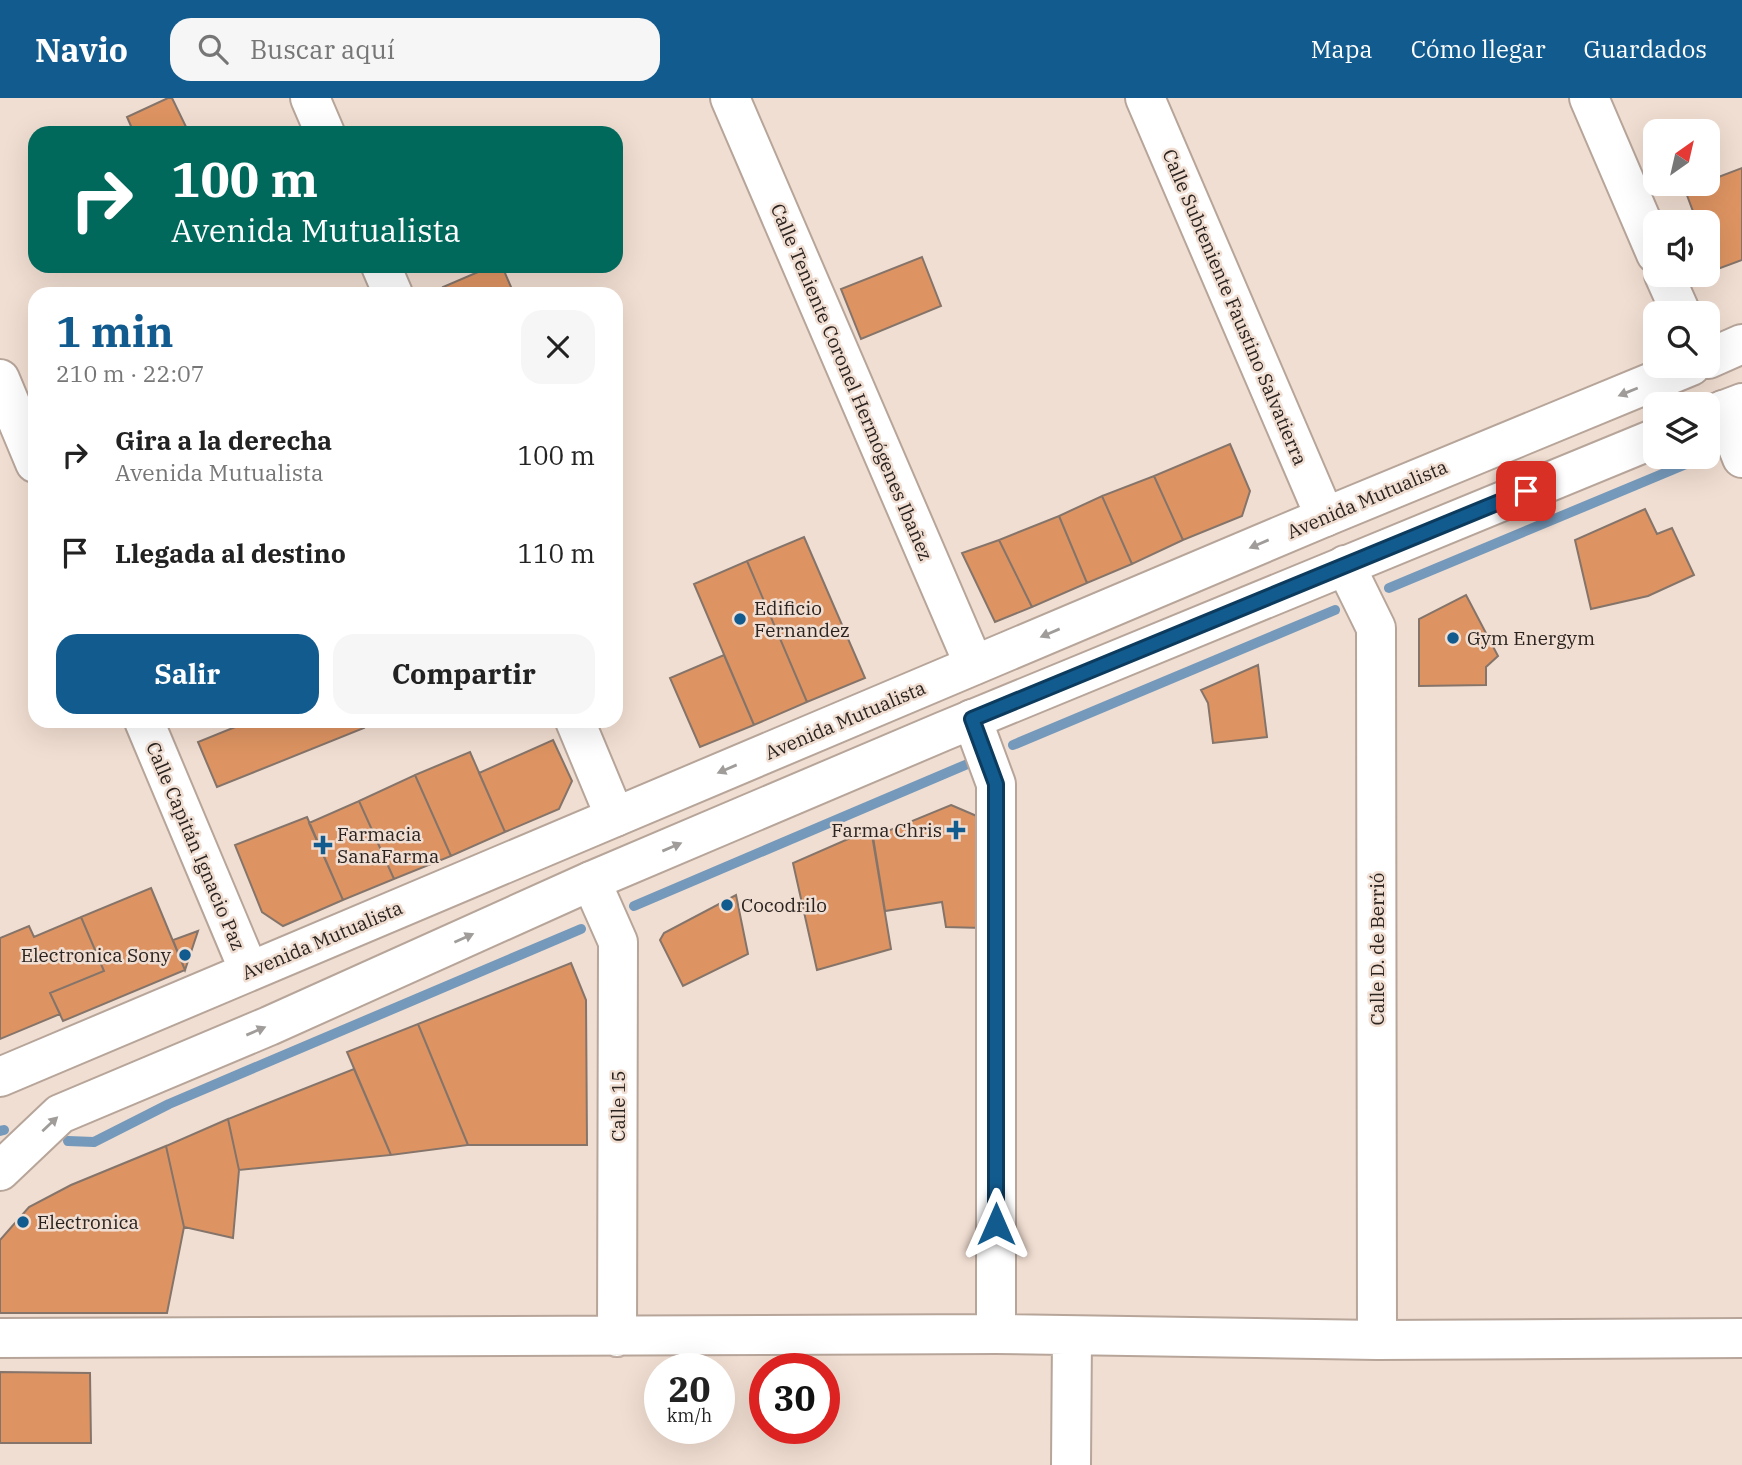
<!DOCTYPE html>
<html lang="es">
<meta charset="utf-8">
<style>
:root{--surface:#fff;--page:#f6f6f6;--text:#222;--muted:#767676;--accent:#125b8f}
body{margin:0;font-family:"IBM Plex Serif",serif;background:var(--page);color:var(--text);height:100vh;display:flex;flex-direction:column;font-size:26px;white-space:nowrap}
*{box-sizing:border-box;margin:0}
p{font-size:23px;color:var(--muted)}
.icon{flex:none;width:38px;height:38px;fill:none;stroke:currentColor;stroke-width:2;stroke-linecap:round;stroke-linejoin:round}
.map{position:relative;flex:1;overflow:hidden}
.side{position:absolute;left:28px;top:189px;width:595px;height:441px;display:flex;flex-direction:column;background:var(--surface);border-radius:21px;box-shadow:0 7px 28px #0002}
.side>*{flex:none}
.top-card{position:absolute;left:28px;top:28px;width:595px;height:147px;border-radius:21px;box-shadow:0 7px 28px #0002;background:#00695c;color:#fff;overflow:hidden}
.needle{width:46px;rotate:34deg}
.tools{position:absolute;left:1643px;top:21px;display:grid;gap:14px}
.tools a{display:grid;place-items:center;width:77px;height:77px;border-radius:14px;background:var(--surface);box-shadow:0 7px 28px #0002;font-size:35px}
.speed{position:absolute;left:644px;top:1255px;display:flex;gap:14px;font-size:35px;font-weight:700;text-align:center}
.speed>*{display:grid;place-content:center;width:91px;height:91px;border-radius:50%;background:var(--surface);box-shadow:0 7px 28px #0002;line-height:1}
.speed small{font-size:18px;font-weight:400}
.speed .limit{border:10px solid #d22;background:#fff;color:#111}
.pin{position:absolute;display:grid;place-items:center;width:60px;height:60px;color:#fff;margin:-30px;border-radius:14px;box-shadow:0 4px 10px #0006}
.me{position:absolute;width:77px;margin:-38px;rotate:0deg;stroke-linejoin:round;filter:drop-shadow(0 0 5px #0008)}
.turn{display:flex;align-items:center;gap:24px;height:147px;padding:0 28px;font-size:32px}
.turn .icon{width:91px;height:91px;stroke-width:2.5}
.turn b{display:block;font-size:49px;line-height:60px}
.round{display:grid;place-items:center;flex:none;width:74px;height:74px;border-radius:21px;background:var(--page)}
.summary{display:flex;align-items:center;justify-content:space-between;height:119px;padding:0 28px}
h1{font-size:42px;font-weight:700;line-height:52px;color:var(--accent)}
.button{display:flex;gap:14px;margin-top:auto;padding:14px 28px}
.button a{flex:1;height:80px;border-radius:21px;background:var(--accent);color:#fff;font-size:28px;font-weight:700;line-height:80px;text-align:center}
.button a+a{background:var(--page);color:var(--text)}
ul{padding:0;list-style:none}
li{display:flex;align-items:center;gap:21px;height:98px;padding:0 28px}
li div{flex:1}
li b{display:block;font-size:26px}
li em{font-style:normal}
header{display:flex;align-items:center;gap:42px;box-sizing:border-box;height:98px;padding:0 35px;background:var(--accent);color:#fff}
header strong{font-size:33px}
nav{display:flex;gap:38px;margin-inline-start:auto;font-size:24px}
.search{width:490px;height:63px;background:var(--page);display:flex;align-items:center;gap:18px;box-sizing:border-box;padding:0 24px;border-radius:21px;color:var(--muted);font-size:26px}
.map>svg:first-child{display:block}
</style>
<header>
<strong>Navio</strong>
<div class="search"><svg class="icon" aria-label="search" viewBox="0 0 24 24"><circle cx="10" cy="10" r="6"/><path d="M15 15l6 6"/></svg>Buscar aquí</div>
<nav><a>Mapa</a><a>Cómo llegar</a><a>Guardados</a></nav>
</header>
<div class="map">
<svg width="1742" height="1367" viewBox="0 0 1742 1367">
<rect width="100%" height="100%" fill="#f1ded2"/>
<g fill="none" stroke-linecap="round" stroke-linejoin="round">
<path stroke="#7599ba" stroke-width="10" d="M 1389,490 L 1703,359
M 1013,647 L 1335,512
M 634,808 L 970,665
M 0,1033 L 4,1032
M 68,1043 L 94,1044 L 169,1006 L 581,831"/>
</g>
<path fill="#de9462" stroke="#85746a" stroke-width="2" d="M 168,0 L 172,0 L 189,35 L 134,35 L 127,19 Z
M 1742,70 L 1742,162 L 1715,172 L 1708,153 L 1708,124 L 1697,124 L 1685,92 L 1708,86 L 1708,83 Z
M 922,159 L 941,208 L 861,241 L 841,191 Z
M 492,168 L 502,168 L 514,196 L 446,196 L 443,189 Z
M 1230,346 L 1250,393 L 1242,418 L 1183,442 L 1154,378 Z
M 1154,378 L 1183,442 L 1132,466 L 1102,398 Z
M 1102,398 L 1132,466 L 1087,485 L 1059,418 Z
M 1645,411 L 1657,436 L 1672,430 L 1694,477 L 1648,498 L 1591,511 L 1575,442 Z
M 1059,418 L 1087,485 L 1032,509 L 999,442 Z
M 804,439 L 865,580 L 807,604 L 747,463 Z
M 999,442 L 1032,509 L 995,524 L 962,455 Z
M 747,463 L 807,604 L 754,627 L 694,486 Z
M 1466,497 L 1498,558 L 1486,569 L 1486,587 L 1419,588 L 1419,521 Z
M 724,557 L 754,627 L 700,649 L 670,580 Z
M 1258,567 L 1267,639 L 1213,645 L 1208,605 L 1201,592 Z
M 250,623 L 362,623 L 364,630 L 217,689 L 198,644 Z
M 553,642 L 572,683 L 559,711 L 505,734 L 479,675 Z
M 470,654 L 505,734 L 451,758 L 415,677 Z
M 415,677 L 451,758 L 394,781 L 359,703 Z
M 359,703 L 394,781 L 343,802 L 309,725 Z
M 951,707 L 979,719 L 982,830 L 946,829 L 942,804 L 885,813 L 873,739 Z
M 307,719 L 343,802 L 283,828 L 262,814 L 235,747 Z
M 871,731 L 891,851 L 817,872 L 793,765 Z
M 151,790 L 185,872 L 63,923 L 50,895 L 104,873 L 81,819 Z
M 736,797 L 748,856 L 683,888 L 660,842 L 664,835 Z
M 81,819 L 104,873 L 50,895 L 60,916 L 0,941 L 0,840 L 29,828 L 34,839 Z
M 198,833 L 185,872 L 173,842 Z
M 571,865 L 586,902 L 587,1047 L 468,1047 L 418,926 Z
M 418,926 L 468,1047 L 391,1057 L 347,954 Z
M 354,971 L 391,1057 L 239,1072 L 228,1021 Z
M 228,1021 L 239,1072 L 233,1140 L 184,1129 L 166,1048 Z
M 166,1048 L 184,1129 L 167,1215 L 0,1215 L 0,1142 L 29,1109 L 71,1087 Z
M 0,1274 L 90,1275 L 91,1345 L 0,1345 Z"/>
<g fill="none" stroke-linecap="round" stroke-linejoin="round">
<defs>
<path id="street" d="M 310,0 L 325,35
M 730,0 L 974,567
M 1145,0 L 1325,419
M 1589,0 L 1656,156
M 381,168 L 393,196
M 1664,177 L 1681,215
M 0,281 L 35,365
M 1723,312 L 1742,360
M 1345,467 L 1376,530 L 1377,1242
M 972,621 L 996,686 L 996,1236
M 144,623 L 249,873
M 575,623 L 615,719
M 591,783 L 618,844 L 617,1239
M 0,1240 L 996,1236 L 1377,1242 L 1742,1240
M 1071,1367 L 1072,1238"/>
<path id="secondary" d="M 1708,261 L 1742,246
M 1708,318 L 1742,305
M 0,979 L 1325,419 L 1691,268
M 0,1073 L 60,1016 L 269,928 L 591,783 L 944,633 L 1656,340"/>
</defs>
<use href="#street" stroke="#b7a59a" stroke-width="42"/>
<use href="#secondary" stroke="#b7a59a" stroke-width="42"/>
<use href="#street" stroke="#fff" stroke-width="38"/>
<use href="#secondary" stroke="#fff" stroke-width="38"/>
</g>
<defs><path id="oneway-solid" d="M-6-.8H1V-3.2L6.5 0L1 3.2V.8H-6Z" transform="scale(1.75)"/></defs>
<g fill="#9f9c9a">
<use href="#oneway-solid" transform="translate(1628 294) rotate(158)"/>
<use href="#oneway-solid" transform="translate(1259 446) rotate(157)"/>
<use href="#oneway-solid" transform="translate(1050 535) rotate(157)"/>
<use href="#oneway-solid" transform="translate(727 671) rotate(157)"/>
<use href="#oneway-solid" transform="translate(672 749) rotate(-23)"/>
<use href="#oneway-solid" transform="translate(464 840) rotate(-24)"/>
<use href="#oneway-solid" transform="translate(256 933) rotate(-23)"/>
<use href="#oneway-solid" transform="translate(50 1026) rotate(-43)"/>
</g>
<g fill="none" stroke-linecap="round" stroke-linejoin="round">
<defs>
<path id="route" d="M 996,1126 L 996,686 L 972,621 L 1526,393"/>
</defs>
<use href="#route" stroke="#0c3b5d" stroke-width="18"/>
<use href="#route" stroke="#125b8f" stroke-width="12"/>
</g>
<g fill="#125b8f" stroke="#f1ded2" stroke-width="2.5">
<circle cx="740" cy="521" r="7"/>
<circle cx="1453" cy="540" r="7"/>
<path d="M952.5 721.5h7v7h7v7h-7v7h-7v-7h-7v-7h7z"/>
<path d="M319.5 736.5h7v7h7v7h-7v7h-7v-7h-7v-7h7z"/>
<circle cx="727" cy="807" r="7"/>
<circle cx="185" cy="857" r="7"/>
<circle cx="23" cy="1124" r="7"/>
</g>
<g text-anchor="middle" stroke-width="5" stroke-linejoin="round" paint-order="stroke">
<g font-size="19" fill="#2a231f" stroke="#f1ded2">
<text transform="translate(1235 209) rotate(67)" y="7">Calle Subteniente Faustino Salvatierra</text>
<text transform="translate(852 284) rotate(67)" y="7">Calle Teniente Coronel Hermógenes Ibañez</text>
<text transform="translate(1367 401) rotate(-23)" y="7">Avenida Mutualista</text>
<text transform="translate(845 622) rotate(-23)" y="7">Avenida Mutualista</text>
<text transform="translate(196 748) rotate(67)" y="7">Calle Capitán Ignacio Paz</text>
<text transform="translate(322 842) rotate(-23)" y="7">Avenida Mutualista</text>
<text transform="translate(1377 851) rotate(-90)" y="7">Calle D. de Berrió</text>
<text transform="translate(618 1008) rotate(-90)" y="7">Calle 15</text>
</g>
<g font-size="19" fill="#2a231f" stroke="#f1ded2" text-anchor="start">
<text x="754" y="517">Edificio<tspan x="754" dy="22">Fernandez</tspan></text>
<text x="1467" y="547">Gym Energym</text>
<text x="942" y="739" text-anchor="end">Farma Chris</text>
<text x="337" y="743">Farmacia<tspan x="337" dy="22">SanaFarma</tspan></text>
<text x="741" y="814">Cocodrilo</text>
<text x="171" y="864" text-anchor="end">Electronica Sony</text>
<text x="37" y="1131">Electronica</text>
</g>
</g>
</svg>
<div class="tools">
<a><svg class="needle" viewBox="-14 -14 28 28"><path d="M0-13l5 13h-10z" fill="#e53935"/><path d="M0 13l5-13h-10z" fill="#767676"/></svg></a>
<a><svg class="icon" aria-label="sound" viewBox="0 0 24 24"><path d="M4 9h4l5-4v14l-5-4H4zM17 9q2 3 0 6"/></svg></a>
<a><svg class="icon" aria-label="search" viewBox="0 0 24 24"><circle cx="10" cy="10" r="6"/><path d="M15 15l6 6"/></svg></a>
<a><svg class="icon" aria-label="layers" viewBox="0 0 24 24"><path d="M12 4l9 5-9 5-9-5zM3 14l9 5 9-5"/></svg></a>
</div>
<div class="speed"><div>20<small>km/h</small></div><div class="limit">30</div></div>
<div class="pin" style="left:1526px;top:393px;background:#d93025"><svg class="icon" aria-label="arrive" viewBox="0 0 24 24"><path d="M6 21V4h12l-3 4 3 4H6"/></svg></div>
<svg class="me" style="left:996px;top:1126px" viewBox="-20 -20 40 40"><path d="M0-17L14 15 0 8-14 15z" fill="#125b8f" stroke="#fff" stroke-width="4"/></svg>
<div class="top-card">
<div class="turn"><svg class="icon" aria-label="right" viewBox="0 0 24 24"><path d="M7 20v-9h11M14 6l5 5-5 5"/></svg><div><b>100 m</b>Avenida Mutualista</div></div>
</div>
<section class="side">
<div class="summary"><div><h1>1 min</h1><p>210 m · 22:07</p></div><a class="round"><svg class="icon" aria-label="close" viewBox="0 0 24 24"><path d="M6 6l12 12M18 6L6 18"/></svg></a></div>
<ul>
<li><svg class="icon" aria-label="right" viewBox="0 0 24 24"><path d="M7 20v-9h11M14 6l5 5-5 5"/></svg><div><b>Gira a la derecha</b><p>Avenida Mutualista</p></div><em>100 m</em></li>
<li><svg class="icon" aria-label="arrive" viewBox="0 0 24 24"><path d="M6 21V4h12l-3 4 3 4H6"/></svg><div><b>Llegada al destino</b></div><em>110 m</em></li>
</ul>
<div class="button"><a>Salir</a><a>Compartir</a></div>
</section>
</div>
